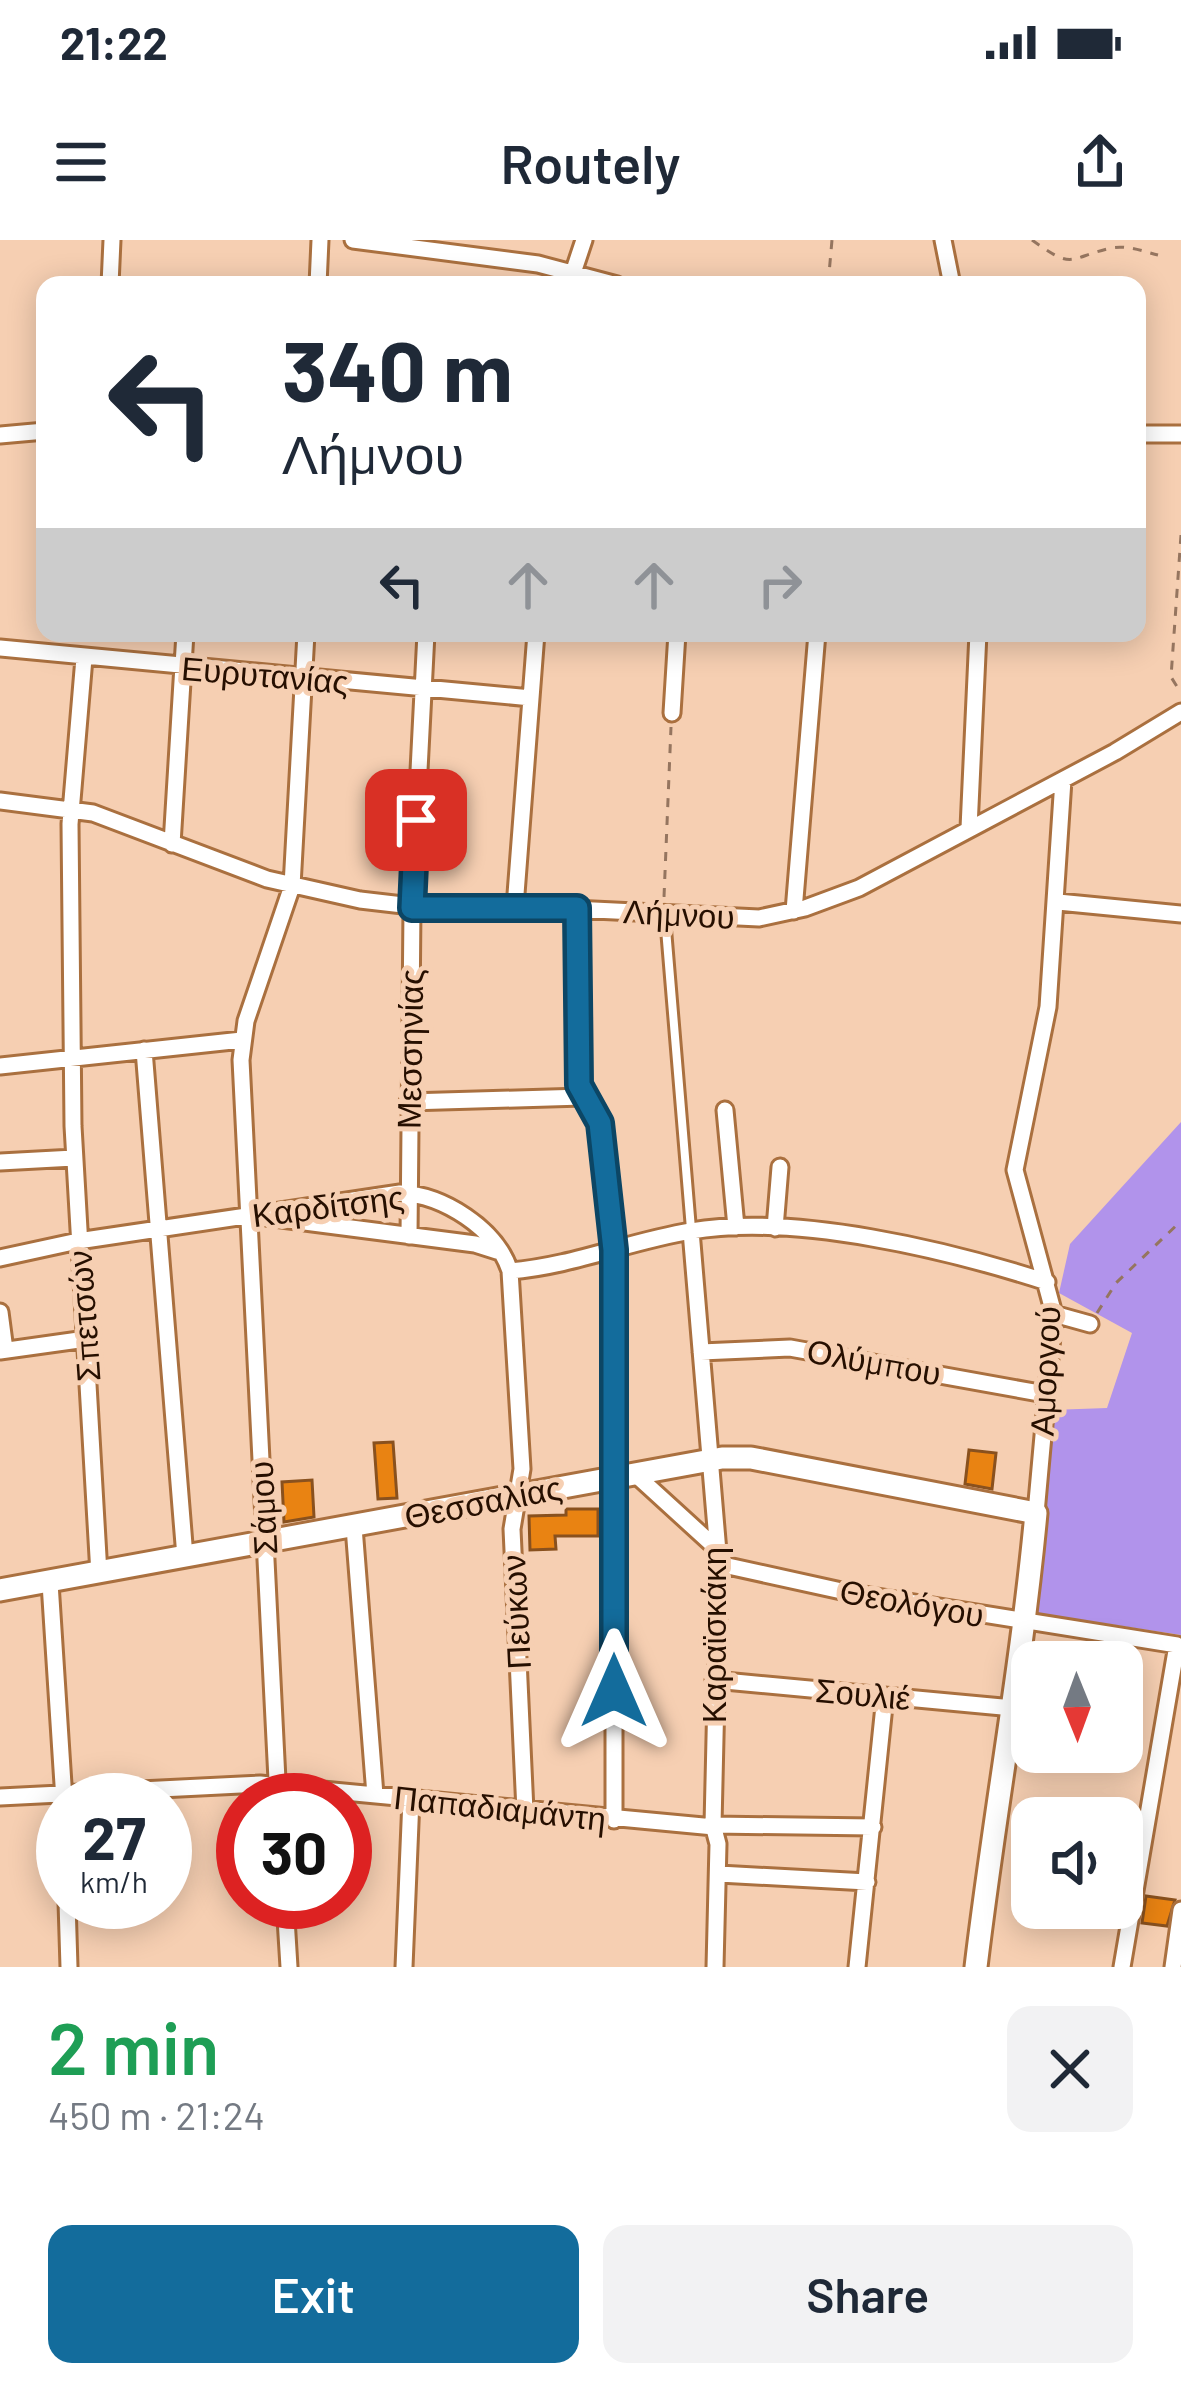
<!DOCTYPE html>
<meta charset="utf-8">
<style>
:root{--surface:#fff;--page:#f2f2f3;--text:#1f2937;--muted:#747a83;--accent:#136c9c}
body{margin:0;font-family:Barlow,sans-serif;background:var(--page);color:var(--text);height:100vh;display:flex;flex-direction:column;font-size:45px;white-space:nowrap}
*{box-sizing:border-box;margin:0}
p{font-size:39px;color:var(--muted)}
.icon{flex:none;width:66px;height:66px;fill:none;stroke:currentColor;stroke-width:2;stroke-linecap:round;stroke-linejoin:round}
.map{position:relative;height:1727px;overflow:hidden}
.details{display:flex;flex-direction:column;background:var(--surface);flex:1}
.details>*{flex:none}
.top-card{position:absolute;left:36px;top:36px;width:1110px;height:366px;border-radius:24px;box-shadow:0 6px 30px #0003;background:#fff;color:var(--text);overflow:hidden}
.needle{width:78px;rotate:179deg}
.buttons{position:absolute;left:1011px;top:1401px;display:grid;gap:24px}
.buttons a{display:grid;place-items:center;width:132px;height:132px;border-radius:24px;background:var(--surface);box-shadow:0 6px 30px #0003;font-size:60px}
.speed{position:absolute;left:36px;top:1533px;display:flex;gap:24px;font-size:60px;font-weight:700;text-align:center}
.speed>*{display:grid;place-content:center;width:156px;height:156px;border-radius:50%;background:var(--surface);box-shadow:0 6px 30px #0003;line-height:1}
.speed small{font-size:30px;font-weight:400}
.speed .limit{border:18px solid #d22;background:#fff;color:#111}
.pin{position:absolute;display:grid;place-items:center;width:102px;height:102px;color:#fff;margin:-51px;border-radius:24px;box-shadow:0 6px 18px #0006}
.me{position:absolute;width:132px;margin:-66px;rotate:0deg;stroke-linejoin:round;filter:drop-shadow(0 0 9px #0008)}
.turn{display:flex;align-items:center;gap:42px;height:252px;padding:0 48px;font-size:54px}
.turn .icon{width:156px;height:156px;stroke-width:2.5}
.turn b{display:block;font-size:84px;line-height:102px}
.lanes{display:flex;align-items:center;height:114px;padding:0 48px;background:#0003;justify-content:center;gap:60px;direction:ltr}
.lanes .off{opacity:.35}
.round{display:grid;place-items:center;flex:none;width:126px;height:126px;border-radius:24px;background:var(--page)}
.overview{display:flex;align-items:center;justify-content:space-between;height:204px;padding:0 48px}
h1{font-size:72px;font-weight:600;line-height:90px;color:#1e9e55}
.primary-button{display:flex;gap:24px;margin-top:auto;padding:24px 48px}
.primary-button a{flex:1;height:138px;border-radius:24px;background:var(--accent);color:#fff;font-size:48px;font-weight:600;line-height:138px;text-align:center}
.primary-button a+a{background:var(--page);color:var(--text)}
.status{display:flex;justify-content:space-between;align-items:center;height:84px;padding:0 60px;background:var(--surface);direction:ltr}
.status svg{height:33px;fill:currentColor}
header{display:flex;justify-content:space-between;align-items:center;height:156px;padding:0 48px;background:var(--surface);font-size:54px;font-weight:600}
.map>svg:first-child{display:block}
</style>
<div class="status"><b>21:22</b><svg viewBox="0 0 49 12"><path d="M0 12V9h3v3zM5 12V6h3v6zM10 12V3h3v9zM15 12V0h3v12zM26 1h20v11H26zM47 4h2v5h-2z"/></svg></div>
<header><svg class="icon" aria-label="menu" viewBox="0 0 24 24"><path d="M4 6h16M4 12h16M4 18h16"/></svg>Routely<svg class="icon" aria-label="share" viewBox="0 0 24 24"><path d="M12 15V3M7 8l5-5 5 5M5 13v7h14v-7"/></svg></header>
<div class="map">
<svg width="1181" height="1727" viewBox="0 0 1181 1727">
<rect width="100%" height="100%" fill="#f6cfb2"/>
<path fill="#b193eb" d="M 1181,882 L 1181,1395 L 1029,1372 L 1051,1170 L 1107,1168 L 1132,1093 L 1059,1053 L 1070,1004 Z"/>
<path fill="#e98312" stroke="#89511e" stroke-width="3" d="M 393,1202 L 397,1258 L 378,1259 L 374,1203 Z
M 969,1210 L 996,1213 L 992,1249 L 965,1244 Z
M 312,1240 L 314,1277 L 284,1282 L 282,1242 Z
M 566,1269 L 598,1269 L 598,1296 L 555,1296 L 556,1309 L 530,1310 L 529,1276 L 566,1275 Z
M 1146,1656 L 1175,1660 L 1167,1686 L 1142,1683 Z"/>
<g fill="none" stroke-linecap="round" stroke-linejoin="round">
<defs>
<path id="lane" d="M 665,677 L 691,989"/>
<path id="street" d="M 353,0 L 538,24 L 617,45
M 943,0 L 952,45
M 110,45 L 112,0
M 318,45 L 320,0
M 569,45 L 584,0
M 1137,194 L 1181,194
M 0,195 L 45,191
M 0,408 L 531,458
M 84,418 L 70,584 L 73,886 L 99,1334
M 672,473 L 677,393
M 0,561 L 93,573 L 267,639 L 360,660 L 446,670 L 532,667 L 759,678 L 805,668 L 859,648 L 1115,512 L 1181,472
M 969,588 L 978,393
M 172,604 L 185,393
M 1058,662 L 1181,674
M 515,667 L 536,393
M 577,668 L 579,845 L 600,883 L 614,1010 L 614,1580
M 794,671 L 817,393
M 144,810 L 185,1317
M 0,826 L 242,800
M 408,862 L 583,857
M 725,870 L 736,987
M 0,922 L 74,918
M 266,977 L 475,1004 L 497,1011
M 775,988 L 780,927
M 691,991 L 719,1324 L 713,1585 L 718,1604 L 715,1727
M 409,996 L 412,668 L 426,393
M 0,1018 L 78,1001 L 400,953 C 443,955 496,988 510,1031 C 572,1026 630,1001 691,991 C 795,973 948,1010 1047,1042
M 510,1031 L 522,1229 L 512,1289 L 525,1571
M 0,1072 L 5,1110
M 1054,1074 L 1090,1084
M 0,1111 L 86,1099
M 701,1112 L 790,1108 L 1045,1154
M 635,1234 L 715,1307
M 1036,1273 L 1054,1074 L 1015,930 L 1048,767 L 1063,540
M 354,1287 L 375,1555
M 719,1324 L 846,1352 L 1177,1405 L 1122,1727
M 50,1343 L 64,1560
M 714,1440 L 1013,1468
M 0,1557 L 260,1544 L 714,1587
M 278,1560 L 241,820 L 246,781 L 292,646 L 306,393
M 713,1585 L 873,1587
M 719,1634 L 867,1642
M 67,1662 L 69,1727
M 285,1662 L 289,1727
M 404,1727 L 411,1559
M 857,1727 L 885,1456
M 1173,1727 L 1181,1670"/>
<path id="secondary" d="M 0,1350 L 722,1218 L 751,1218 L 1036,1273 C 1022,1425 994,1575 976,1727"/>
</defs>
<use href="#lane" stroke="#aa703f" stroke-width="14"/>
<use href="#street" stroke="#aa703f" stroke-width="21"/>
<use href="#secondary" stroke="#aa703f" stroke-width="27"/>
<path stroke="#95755f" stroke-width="3" stroke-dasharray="9 9" stroke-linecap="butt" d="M 1032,0 C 1075,31 1067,18 1111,8 C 1127,5 1142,11 1158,15
M 828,45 L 832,0
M 1181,295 L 1171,437 L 1181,453
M 664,657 L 671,487
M 1097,1073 L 1116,1043 L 1181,981"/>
<use href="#lane" stroke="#fff" stroke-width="8"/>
<use href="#street" stroke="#fff" stroke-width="15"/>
<use href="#secondary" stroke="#fff" stroke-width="21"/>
</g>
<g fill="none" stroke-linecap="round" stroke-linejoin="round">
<defs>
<path id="route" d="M 416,580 L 412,668 L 577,668 L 579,845 L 600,883 L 614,1010 L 614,1451"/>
</defs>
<use href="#route" stroke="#0c4665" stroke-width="30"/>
<use href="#route" stroke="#136c9c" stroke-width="21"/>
</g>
<g text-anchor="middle" stroke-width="10" stroke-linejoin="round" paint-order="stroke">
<g font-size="33" fill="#260f00" stroke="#f6cfb2">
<text transform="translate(265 435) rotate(5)" y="12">Ευρυτανίας</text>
<text transform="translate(679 674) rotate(3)" y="12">Λήμνου</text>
<text transform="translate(410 809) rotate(-89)" y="12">Μεσσηνίας</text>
<text transform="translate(328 966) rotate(-7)" y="12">Καρδίτσης</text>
<text transform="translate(84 1076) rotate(-94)" y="12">Σπετσών</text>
<text transform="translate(874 1122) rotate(10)" y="12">Ολύμπου</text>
<text transform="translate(1045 1131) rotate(-87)" y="12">Αμοργού</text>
<text transform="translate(483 1262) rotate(-11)" y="12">Θεσσαλίας</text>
<text transform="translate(263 1268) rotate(-93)" y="12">Σάμου</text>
<text transform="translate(912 1363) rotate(10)" y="12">Θεολόγου</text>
<text transform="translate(516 1372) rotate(-93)" y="12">Πεύκων</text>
<text transform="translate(714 1395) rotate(-90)" y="12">Καραϊσκάκη</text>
<text transform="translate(863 1454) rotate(5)" y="12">Σουλιέ</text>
<text transform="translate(500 1568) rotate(6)" y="12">Παπαδιαμάντη</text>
</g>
</g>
</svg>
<div class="buttons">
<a><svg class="needle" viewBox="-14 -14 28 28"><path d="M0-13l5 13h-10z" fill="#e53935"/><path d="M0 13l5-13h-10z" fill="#747a83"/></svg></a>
<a><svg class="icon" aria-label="sound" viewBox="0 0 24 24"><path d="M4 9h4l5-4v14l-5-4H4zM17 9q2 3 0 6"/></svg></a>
</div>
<div class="speed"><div>27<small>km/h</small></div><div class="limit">30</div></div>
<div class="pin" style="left:416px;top:580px;background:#d93025"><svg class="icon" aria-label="arrive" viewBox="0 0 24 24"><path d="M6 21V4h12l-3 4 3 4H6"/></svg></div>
<svg class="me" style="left:614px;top:1451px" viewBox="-20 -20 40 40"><path d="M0-17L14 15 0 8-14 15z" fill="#136c9c" stroke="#fff" stroke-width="4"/></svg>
<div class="top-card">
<div class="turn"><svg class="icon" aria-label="left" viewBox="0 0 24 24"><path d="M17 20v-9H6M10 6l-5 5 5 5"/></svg><div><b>340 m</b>Λήμνου</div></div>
<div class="lanes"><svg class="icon" aria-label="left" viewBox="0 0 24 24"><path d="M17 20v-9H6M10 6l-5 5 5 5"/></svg><svg class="icon off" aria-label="ahead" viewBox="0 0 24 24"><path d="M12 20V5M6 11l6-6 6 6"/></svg><svg class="icon off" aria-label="ahead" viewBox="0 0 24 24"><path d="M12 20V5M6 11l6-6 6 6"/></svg><svg class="icon off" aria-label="right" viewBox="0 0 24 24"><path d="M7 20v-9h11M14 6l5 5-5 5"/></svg></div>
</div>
</div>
<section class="details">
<div class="overview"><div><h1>2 min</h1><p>450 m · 21:24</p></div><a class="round"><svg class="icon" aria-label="close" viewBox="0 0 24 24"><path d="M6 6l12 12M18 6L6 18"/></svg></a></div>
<div class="primary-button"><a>Exit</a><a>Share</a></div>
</section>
